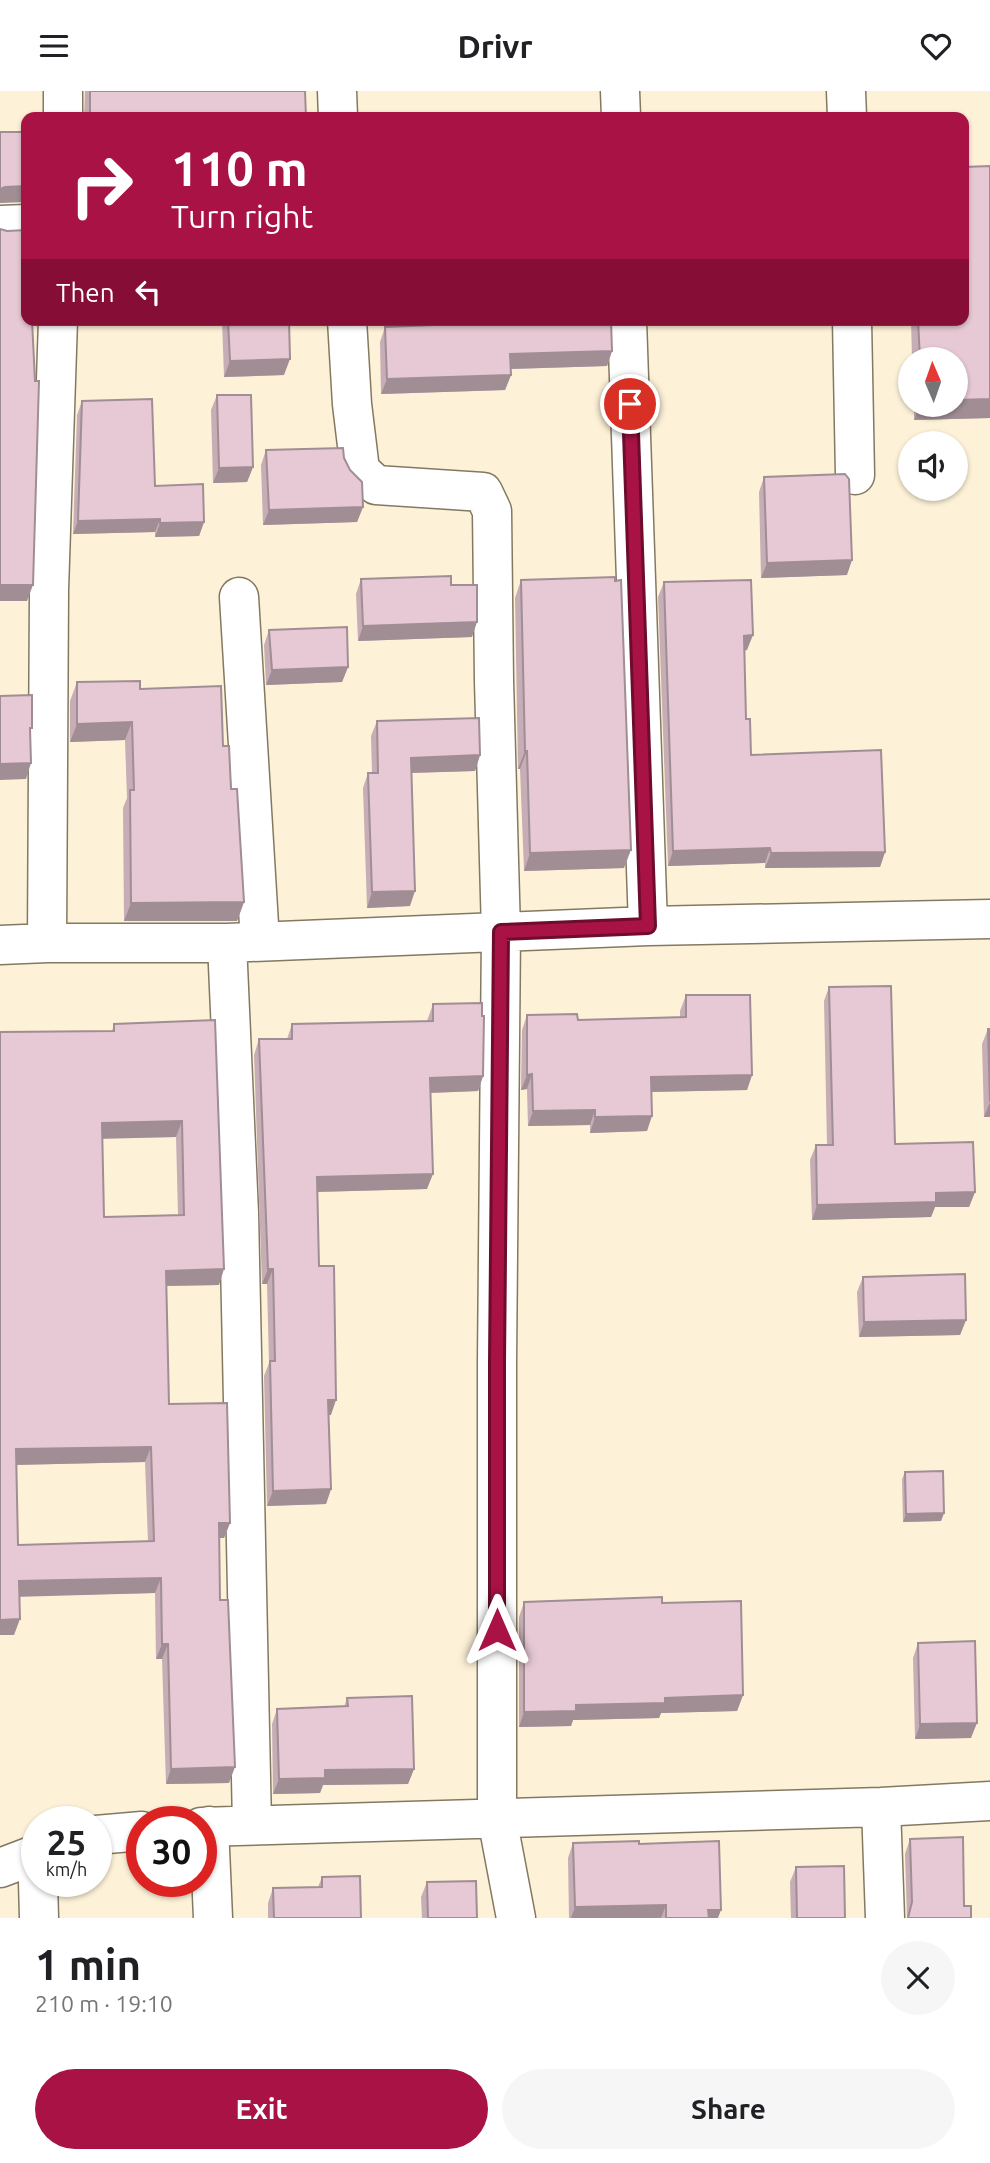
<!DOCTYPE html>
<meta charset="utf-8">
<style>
:root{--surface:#fff;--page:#f6f6f6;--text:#202124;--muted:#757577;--accent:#a81244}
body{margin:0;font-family:Ubuntu,sans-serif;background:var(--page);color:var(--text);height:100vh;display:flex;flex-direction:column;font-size:26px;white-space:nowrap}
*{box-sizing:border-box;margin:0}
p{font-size:23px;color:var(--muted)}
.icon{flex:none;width:38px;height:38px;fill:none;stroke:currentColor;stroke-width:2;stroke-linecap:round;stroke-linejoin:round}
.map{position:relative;height:1827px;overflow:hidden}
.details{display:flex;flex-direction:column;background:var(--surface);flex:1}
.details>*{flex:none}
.banner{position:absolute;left:21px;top:21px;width:948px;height:214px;border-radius:14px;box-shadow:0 2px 5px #0004;background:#a81244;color:#fff;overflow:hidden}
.needle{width:46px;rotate:358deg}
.buttons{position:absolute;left:898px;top:256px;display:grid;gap:14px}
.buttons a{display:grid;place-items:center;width:70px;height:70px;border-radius:50%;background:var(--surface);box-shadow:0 2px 5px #0004;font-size:35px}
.speed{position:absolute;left:21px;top:1715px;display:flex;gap:14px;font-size:35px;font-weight:700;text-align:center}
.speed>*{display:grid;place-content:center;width:91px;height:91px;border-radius:50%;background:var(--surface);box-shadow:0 2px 5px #0004;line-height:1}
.speed small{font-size:18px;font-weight:400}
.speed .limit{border:10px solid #d22;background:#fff;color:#111}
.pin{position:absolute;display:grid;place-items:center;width:60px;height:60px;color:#fff;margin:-30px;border:4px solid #fff;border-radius:50%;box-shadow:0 2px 7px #0007}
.me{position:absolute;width:77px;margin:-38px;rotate:0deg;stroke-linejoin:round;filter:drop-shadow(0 0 5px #0008)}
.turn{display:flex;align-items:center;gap:24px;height:147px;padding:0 35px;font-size:32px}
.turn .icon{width:91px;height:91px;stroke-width:2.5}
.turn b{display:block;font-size:49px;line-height:60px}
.then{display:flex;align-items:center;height:66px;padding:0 35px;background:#0003;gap:14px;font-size:26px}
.round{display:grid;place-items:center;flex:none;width:74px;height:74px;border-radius:37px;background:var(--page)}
.headline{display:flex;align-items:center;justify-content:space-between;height:119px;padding:0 35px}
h1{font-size:42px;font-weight:600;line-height:52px}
.button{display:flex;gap:14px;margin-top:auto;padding:14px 35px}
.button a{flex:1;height:80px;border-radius:42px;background:var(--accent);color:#fff;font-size:28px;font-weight:600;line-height:80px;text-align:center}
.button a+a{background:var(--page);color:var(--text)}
header{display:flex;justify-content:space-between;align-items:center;height:91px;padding:0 35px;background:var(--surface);font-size:32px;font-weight:600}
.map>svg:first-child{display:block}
</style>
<header><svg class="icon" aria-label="menu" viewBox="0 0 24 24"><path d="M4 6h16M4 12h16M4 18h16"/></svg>Drivr<svg class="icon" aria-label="heart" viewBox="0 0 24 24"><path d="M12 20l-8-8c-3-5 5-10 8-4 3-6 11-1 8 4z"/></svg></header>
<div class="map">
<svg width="990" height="1827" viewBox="0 0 990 1827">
<rect width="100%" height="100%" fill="#fdf2d8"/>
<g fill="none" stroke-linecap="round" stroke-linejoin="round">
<defs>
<path id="minor" d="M 337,0 L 338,26
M 620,0 L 621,26
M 846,0 L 847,26
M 63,26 L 63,0
M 0,134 L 26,133
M 347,229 L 352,313 L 360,379 L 376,394 L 483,401 L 492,420 L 494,590 L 501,841 L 497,1271 L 497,1727 L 516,1827
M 627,229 L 648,835
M 852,229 L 855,384
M 239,506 L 260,850
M 47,852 L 49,499 L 58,229
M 227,852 L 239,1122 L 252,1734
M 0,854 L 47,852 L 227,852 L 648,835 L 990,828
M 881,1716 L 885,1827
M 209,1735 L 213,1827
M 201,1736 L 881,1716 L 990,1710
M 96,1744 L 142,1740
M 0,1777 L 37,1763
M 38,1790 L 39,1827"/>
</defs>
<use href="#minor" stroke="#837962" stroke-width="41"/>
<use href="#minor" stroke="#fff" stroke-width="38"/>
</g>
<path fill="#c6adb6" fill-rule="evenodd" d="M 85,0 L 305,0 L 306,26 L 84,26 Z
M 990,75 L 990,327 L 914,329 L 914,313 L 956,313 L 956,268 L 912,268 L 911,229 L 964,229 Z
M 222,229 L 289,229 L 284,284 L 224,286 Z
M 453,229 L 611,229 L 612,260 L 607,275 L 511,278 L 511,284 L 505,299 L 381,303 L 380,251 L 385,236 L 453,233 Z
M 217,304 L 253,376 L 247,391 L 213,392 L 211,319 Z
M 82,310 L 155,395 L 204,431 L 199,445 L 155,446 L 155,441 L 73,443 L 77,324 Z
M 266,359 L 344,367 L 363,416 L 357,431 L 263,434 L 261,374 Z
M 764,386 L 847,484 L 761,487 L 759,401 Z
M 361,488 L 451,494 L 472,546 L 358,550 L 356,503 Z
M 521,489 L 624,777 L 524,780 L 520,678 L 518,678 L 515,507 Z
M 664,491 L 747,559 L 744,560 L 746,628 L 751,664 L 885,761 L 880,776 L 765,777 L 765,772 L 668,775 L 658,506 Z
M 269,539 L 348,576 L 342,591 L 266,594 L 264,554 Z
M 77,591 L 140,598 L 223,655 L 231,698 L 244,811 L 237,830 L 124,830 L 123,717 L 127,707 L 125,649 L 70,651 L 70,610 Z
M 377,630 L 480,664 L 475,680 L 412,682 L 410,815 L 367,817 L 363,697 L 368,682 L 372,682 L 371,645 Z
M 829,896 L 895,1053 L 975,1101 L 969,1116 L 935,1116 L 931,1126 L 812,1129 L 810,1069 L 816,1054 L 827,1054 L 824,910 Z
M 686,904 L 752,984 L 747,999 L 652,1001 L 647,1040 L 590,1042 L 590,1034 L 528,1035 L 527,998 L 521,999 L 522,939 L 527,924 L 578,929 L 680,926 L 680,920 Z
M 433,913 L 483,985 L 478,1000 L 431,1002 L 427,1098 L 317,1101 L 319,1175 L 331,1324 L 328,1324 L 331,1398 L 326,1413 L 267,1415 L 264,1285 L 269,1272 L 267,1193 L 262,1193 L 254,964 L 259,948 L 287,948 L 292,933 L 427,930 Z
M 215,929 L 219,1194 L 166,1195 L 169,1313 L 230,1432 L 224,1447 L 219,1447 L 220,1509 L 229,1692 L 166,1693 L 162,1568 L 156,1568 L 155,1502 L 19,1505 L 14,1544 L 0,941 L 112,940 L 114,933 ZM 176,1046 L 178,1124 L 104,1126 L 102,1047 ZM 145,1371 L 148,1451 L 18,1454 L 16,1374 Z
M 988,938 L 990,1026 L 984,1026 L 982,953 Z
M 863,1186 L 966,1229 L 960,1244 L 859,1246 L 857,1201 Z
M 905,1381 L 944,1422 L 941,1430 L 903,1431 L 902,1388 Z
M 524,1511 L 662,1512 L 743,1604 L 737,1620 L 661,1622 L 659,1627 L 573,1629 L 571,1635 L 519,1636 L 519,1526 Z
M 918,1552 L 971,1647 L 915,1648 L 913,1567 Z
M 347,1607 L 414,1678 L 408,1693 L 323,1694 L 320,1702 L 273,1703 L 272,1633 L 277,1618 L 344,1616 Z
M 910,1748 L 964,1815 L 971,1827 L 907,1827 L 905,1763 Z
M 573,1752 L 639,1753 L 718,1827 L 569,1827 L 568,1767 Z
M 796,1776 L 845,1827 L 791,1827 L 790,1791 Z
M 322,1786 L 361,1827 L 268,1827 L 268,1812 L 273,1797 L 318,1796 Z
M 427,1791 L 477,1827 L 422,1827 L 421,1806 Z"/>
<path fill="#a18d94" d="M 26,95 L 26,111 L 0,112 L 0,98 L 5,96 Z
M 612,260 L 607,275 L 505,278 L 510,263 Z
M 290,268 L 284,284 L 224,286 L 230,270 Z
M 511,284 L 505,299 L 381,303 L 387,288 Z
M 990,308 L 990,327 L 914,329 L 920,313 L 956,313 L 956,309 Z
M 253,376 L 247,391 L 213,392 L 219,377 Z
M 363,416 L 357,431 L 263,434 L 269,419 Z
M 160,428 L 155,441 L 73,443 L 78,430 Z
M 204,431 L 199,445 L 155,446 L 160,432 Z
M 852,469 L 847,484 L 761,487 L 767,472 Z
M 0,494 L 33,494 L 27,510 L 0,510 Z
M 477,531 L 472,546 L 358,550 L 363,535 Z
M 753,544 L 747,559 L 738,560 L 744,545 Z
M 348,576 L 342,591 L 266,594 L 272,579 Z
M 132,631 L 125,649 L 70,651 L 77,633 Z
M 525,660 L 527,660 L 520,678 L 518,678 Z
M 480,664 L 475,680 L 406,682 L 411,667 Z
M 31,672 L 26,688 L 0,689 L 0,673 Z
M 770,757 L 765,772 L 668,775 L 673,760 Z
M 631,759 L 624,777 L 524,780 L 530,762 Z
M 885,761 L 880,776 L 765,777 L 771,762 Z
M 415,800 L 410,815 L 367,817 L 372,801 Z
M 244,811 L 237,830 L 124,830 L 131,812 Z
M 532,983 L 527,998 L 521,999 L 527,984 Z
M 752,984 L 747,999 L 646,1001 L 651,986 Z
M 483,985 L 478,1000 L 425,1002 L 430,987 Z
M 990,1011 L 990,1026 L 984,1026 Z
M 595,1019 L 590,1034 L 528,1035 L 533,1020 Z
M 652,1025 L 647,1040 L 590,1042 L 595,1026 Z
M 182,1030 L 176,1046 L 96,1048 L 102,1032 Z
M 433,1083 L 427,1098 L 312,1101 L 317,1086 Z
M 975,1101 L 969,1116 L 935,1116 L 931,1126 L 812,1129 L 817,1114 L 936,1102 Z
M 224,1178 L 219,1194 L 160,1195 L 166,1180 Z
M 268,1178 L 273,1178 L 267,1193 L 262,1193 Z
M 966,1229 L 960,1244 L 859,1246 L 864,1231 Z
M 328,1309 L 336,1309 L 331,1324 L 322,1324 Z
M 151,1356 L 145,1371 L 10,1374 L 16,1358 Z
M 331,1398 L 326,1413 L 267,1415 L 273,1400 Z
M 944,1422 L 941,1430 L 903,1431 L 906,1423 Z
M 219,1432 L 230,1432 L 224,1447 L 213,1447 Z
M 161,1487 L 155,1502 L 13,1506 L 19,1490 Z
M 20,1528 L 14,1544 L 0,1544 L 0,1529 Z
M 162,1553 L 168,1553 L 162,1568 L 156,1568 Z
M 743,1604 L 737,1620 L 661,1622 L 659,1627 L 573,1629 L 571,1635 L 519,1636 L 524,1621 L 576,1614 L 665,1607 Z
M 977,1632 L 971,1647 L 915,1648 L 920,1633 Z
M 235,1676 L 229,1692 L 166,1693 L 171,1678 Z
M 414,1678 L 408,1693 L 323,1694 L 320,1702 L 273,1703 L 279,1688 L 325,1679 Z
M 666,1814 L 661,1827 L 571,1827 L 575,1816 Z
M 708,1819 L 721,1819 L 718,1827 L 706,1827 Z"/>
<path fill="#e6c9d4" stroke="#a18d94" stroke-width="2" fill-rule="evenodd" d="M 90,0 L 305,0 L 306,26 L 90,26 Z
M 588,22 L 588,26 L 496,26 L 496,25 Z
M 0,41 L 26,41 L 26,95 L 5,96 L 0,98 Z
M 990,75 L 990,308 L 956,309 L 956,268 L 920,268 L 918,229 L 964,229 L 964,76 Z
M 0,138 L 7,140 L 26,139 L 26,229 L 32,229 L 35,290 L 39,290 L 33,494 L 0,494 Z
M 228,229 L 289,229 L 290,268 L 230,270 Z
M 459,229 L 611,229 L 612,260 L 510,263 L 511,284 L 387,288 L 385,236 L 459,233 Z
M 217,304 L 251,304 L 253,376 L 219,377 Z
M 152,308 L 155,395 L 203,393 L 204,431 L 160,432 L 160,428 L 78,430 L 82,310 Z
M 343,357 L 344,367 L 350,379 L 362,391 L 363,416 L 269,419 L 266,359 Z
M 845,383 L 849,388 L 852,469 L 767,472 L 764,386 Z
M 451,485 L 451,494 L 477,494 L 477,531 L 363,535 L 361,488 Z
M 615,486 L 615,490 L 621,489 L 631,759 L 530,762 L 527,660 L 525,660 L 521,489 Z
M 751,489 L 753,544 L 744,545 L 746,628 L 750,628 L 751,664 L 881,659 L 885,761 L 771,762 L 770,757 L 673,760 L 664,491 Z
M 347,536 L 348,576 L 272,579 L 269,539 Z
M 140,590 L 140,598 L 221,595 L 223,655 L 229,655 L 231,698 L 237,698 L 244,811 L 131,812 L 130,699 L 134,699 L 132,631 L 77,633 L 77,591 Z
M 32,604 L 32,637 L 30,637 L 31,672 L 0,673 L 0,605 Z
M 479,627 L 480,664 L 411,667 L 415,800 L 372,801 L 368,682 L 378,682 L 377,630 Z
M 891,895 L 895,1053 L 973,1051 L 975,1101 L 936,1102 L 936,1111 L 817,1114 L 816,1054 L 833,1054 L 829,896 Z
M 686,904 L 750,904 L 752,984 L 651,986 L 652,1025 L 595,1026 L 595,1019 L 533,1020 L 532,983 L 527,984 L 527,924 L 577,923 L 578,929 L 686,926 Z
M 482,912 L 482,925 L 484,925 L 483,985 L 430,987 L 433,1083 L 317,1086 L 319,1175 L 334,1175 L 336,1309 L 328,1309 L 331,1398 L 273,1400 L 270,1270 L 275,1270 L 273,1178 L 268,1178 L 259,948 L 292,948 L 292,933 L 433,930 L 433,913 Z
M 215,929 L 224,1178 L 166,1180 L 169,1313 L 227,1312 L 230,1432 L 219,1432 L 220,1509 L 228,1509 L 235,1676 L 171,1678 L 168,1553 L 162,1553 L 161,1487 L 19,1490 L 20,1528 L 0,1529 L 0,941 L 114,940 L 114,933 ZM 182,1030 L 184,1124 L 104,1126 L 102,1032 ZM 151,1356 L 154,1450 L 18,1454 L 16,1358 Z
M 988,938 L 990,938 L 990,1011 Z
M 965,1183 L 966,1229 L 864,1231 L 863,1186 Z
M 943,1380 L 944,1422 L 906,1423 L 905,1381 Z
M 662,1506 L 662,1512 L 741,1510 L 743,1604 L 665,1607 L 665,1612 L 576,1614 L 576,1620 L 524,1621 L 524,1511 Z
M 975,1550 L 977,1632 L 920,1633 L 918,1552 Z
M 412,1605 L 414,1678 L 325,1679 L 325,1687 L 279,1688 L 277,1618 L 348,1615 L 347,1607 Z
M 963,1746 L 964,1815 L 971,1815 L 971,1827 L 908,1827 L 912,1811 L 910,1748 Z
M 639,1750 L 639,1753 L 719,1750 L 721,1819 L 708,1819 L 709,1827 L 666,1827 L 666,1814 L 575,1816 L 573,1752 Z
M 844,1775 L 845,1827 L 797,1827 L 796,1776 Z
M 360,1785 L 361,1827 L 274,1827 L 273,1797 L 322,1796 L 322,1786 Z
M 476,1790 L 477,1827 L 428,1827 L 427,1791 Z"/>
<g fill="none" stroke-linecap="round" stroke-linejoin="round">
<defs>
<path id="route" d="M 497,1539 L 497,1271 L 501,841 L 648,835 L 630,313"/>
</defs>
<use href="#route" stroke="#6d0c2c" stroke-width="18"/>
<use href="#route" stroke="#a81244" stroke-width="12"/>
</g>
</svg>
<div class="buttons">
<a><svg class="needle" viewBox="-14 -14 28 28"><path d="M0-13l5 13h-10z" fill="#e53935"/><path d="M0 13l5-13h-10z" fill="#757577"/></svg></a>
<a><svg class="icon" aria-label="sound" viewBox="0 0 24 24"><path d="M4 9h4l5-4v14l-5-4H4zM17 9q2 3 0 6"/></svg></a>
</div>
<div class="speed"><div>25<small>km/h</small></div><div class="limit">30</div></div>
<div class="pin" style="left:630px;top:313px;background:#d93025"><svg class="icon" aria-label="arrive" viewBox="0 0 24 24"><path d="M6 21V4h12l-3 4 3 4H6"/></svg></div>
<svg class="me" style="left:497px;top:1539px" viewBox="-20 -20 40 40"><path d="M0-17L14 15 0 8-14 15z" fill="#a81244" stroke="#fff" stroke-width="4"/></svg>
<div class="banner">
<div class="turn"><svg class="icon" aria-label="right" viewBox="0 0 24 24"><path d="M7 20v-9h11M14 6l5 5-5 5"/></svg><div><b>110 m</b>Turn right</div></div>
<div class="then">Then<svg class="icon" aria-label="left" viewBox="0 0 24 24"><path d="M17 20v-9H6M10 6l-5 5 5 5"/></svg></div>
</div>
</div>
<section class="details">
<div class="headline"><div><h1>1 min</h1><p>210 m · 19:10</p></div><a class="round"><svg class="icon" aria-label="close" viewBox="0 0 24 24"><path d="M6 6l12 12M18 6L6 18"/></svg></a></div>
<div class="button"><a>Exit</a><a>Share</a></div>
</section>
